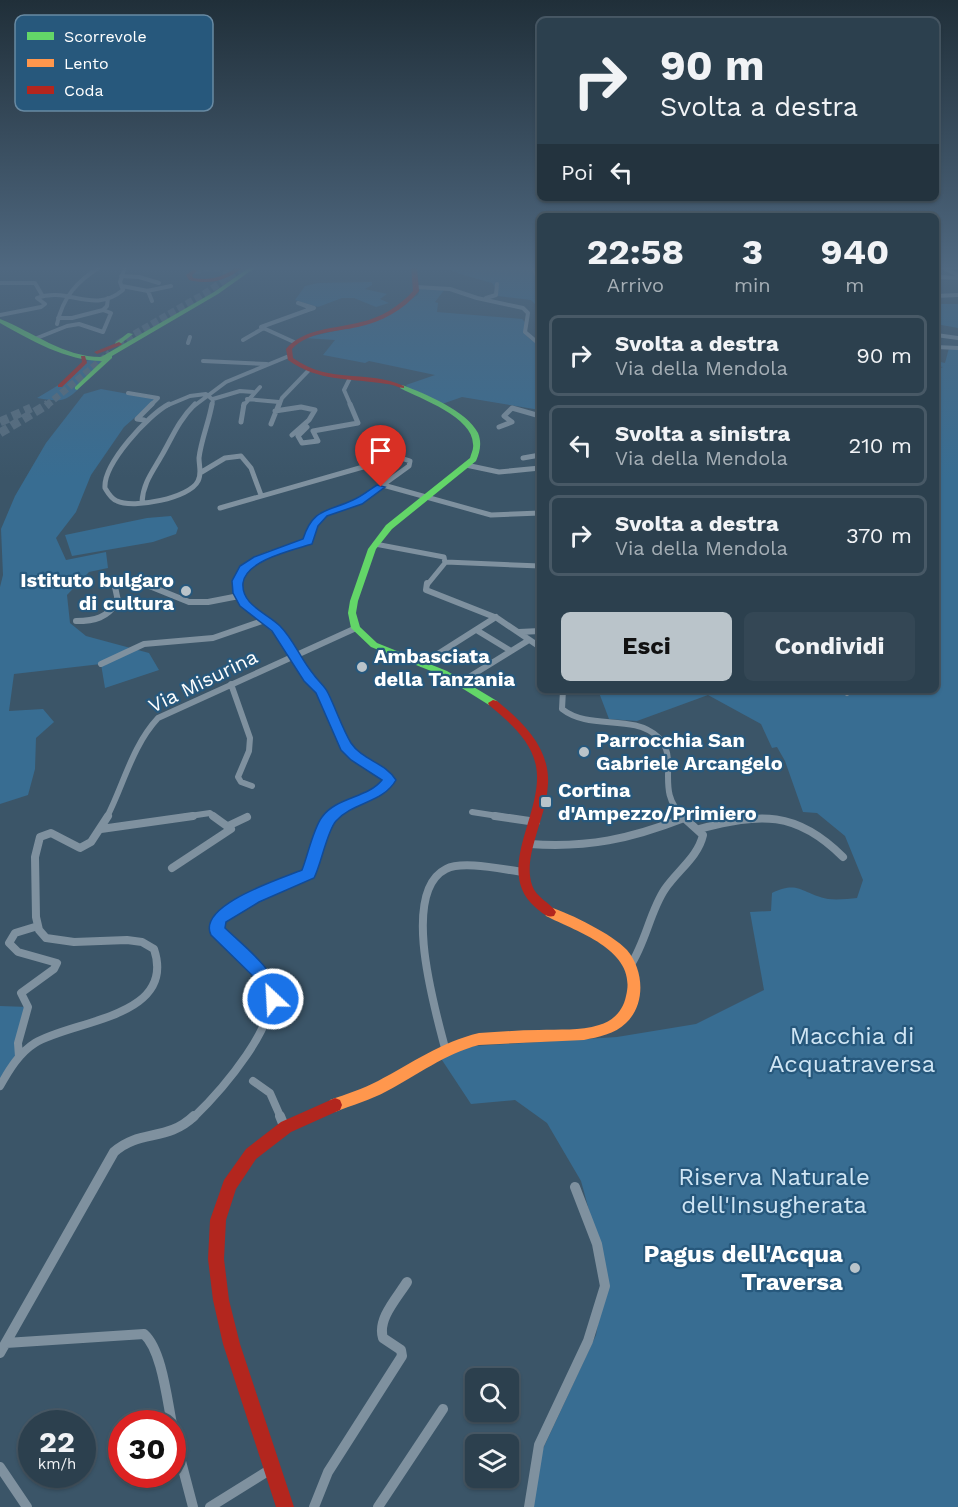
<!DOCTYPE html>
<html lang="it">
<style>
:root{--surface:#2c404e;--page:#344755;--text:#f1f3f6;--muted:#a6afb6;--line:#485966;--accent:#bac4ca}
body{margin:0;font-family:"Work Sans",sans-serif;background:var(--page);color:var(--text);height:100vh;display:flex;flex-direction:column;font-size:22px;white-space:nowrap}
*{box-sizing:border-box;margin:0}
p{font-size:20px;color:var(--muted)}
.icon{flex:none;width:33px;height:33px;fill:none;stroke:currentColor;stroke-width:2;stroke-linecap:round;stroke-linejoin:round}
.map{position:relative;flex:1;overflow:hidden}
.panel{position:absolute;left:537px;top:213px;width:402px;height:480px;display:flex;flex-direction:column;background:var(--surface);border-radius:9px;box-shadow:0 2px 4px #0004,0 0 0 2px var(--line)}
.panel>*{flex:none}
.guide{position:absolute;left:537px;top:18px;width:402px;height:183px;border-radius:9px;box-shadow:0 2px 4px #0004,0 0 0 2px var(--line);background:#2c404e;color:var(--text);overflow:hidden}
.tools{position:absolute;left:465px;top:1368px;display:grid;gap:12px}
.tools a{display:grid;place-items:center;width:54px;height:54px;border-radius:9px;background:var(--surface);box-shadow:0 2px 4px #0004,0 0 0 2px var(--line);font-size:30px}
.speed{position:absolute;left:18px;top:1410px;display:flex;gap:12px;font-size:30px;font-weight:700;text-align:center}
.speed>*{display:grid;place-content:center;width:78px;height:78px;border-radius:50%;background:var(--surface);box-shadow:0 2px 4px #0004,0 0 0 2px var(--line);line-height:1}
.speed small{font-size:15px;font-weight:400}
.speed .limit{border:9px solid #d22;background:#fff;color:#111}
.pin{position:absolute;display:grid;place-items:center;width:51px;height:51px;color:#fff;margin:-62px -26px;border-radius:50% 50% 50% 0;rotate:-45deg;box-shadow:0 0 6px #0007}
.pin .icon{rotate:45deg}
.me{position:absolute;width:66px;margin:-33px;rotate:335deg;stroke-linejoin:round;filter:drop-shadow(0 0 4px #0008)}
.turn{display:flex;align-items:center;gap:21px;height:126px;padding:0 24px;font-size:27px}
.turn .icon{width:78px;height:78px;stroke-width:2.5}
.turn b{display:block;font-size:42px;line-height:51px}
.then{display:flex;align-items:center;height:57px;padding:0 24px;background:#0003;gap:12px;font-size:22px}
.eta{display:flex;justify-content:space-evenly;align-items:center;height:102px;text-align:center}
.eta b{font-size:36px;font-weight:700;line-height:42px}
.button{display:flex;gap:12px;margin-top:auto;padding:12px 24px}
.button a{flex:1;height:69px;border-radius:9px;background:var(--accent);color:#111;font-size:24px;font-weight:700;line-height:69px;text-align:center}
.button a+a{background:var(--page);color:var(--text)}
ul{padding:0;list-style:none}
li{display:flex;align-items:center;gap:18px;height:81px;margin:0 12px 9px;padding:0 12px;border:3px solid var(--line);border-radius:9px}
li div{flex:1}
li b{display:block;font-size:22px}
li em{font-style:normal}
.map>svg:first-child{display:block}
</style>
<div class="map">
<svg width="958" height="1507" viewBox="0 0 958 1507">
<rect width="100%" height="100%" fill="#3b5568"/>
<path fill="#386d92" d="M 445,267 L 540,267 L 540,309 L 531,300 L 498,296 L 498,291 L 492,283 L 460,274 Z
M 372,282 L 372,285 L 365,289 L 387,294 L 380,299 L 389,303 L 376,307 L 354,298 L 342,298 L 318,307 L 295,300 L 305,286 L 318,283 Z
M 420,288 L 445,289 L 435,302 L 438,303 L 437,312 L 522,319 L 525,322 L 524,333 L 531,340 L 540,341 L 540,410 L 462,397 L 442,404 L 408,388 L 406,385 L 435,375 L 369,361 L 365,363 L 323,355 L 335,340 L 304,338 L 370,323 L 418,295 Z
M 936,304 L 958,304 L 958,328 L 936,324 Z
M 949,348 L 958,349 L 958,1507 L 528,1507 L 541,1453 L 596,1335 L 607,1276 L 581,1181 L 547,1123 L 515,1100 L 471,1104 L 440,1057 L 459,1047 L 617,1037 L 696,1024 L 764,990 L 750,912 L 771,911 L 772,893 C 799,880 802,894 828,899 C 836,900 849,899 857,898 L 863,880 L 845,836 L 817,813 L 803,812 L 785,761 L 777,747 L 772,748 L 761,724 L 708,695 L 637,721 L 609,719 L 598,690 L 936,690 L 936,370 L 943,367 L 936,366 L 936,361 L 945,363 Z
M 88,360 L 102,360 C 92,372 77,397 61,400 C 54,401 44,399 37,398 L 72,377 Z
M 101,389 L 156,399 L 124,427 L 91,475 L 76,512 L 56,538 L 66,560 L 106,552 L 108,568 L 89,572 L 67,595 L 70,623 L 86,636 L 149,653 L 159,670 L 105,688 L 101,664 L 14,674 L 9,711 L 43,709 L 54,722 L 36,738 L 35,769 L 28,795 L 0,804 L 0,587 L 3,575 L 1,529 L 15,496 L 46,443 L 84,394 Z
M 171,516 L 178,528 L 176,534 L 153,542 L 72,556 L 65,535 L 147,518 Z
M 0,1006 L 28,1007 L 19,1057 L 0,1090 Z"/>
<g fill="none" stroke-linecap="round" stroke-linejoin="round">
<path stroke="#586e7f" stroke-width="7" stroke-dasharray="7 3" stroke-linecap="butt" d="M 194,271 C 207,268 219,266 231,274 L 226,279
M 117,344 L 204,294 L 244,267
M 46,406 L 110,353"/>
<path stroke="#586e7f" stroke-width="9" stroke-dasharray="9 4.5" stroke-linecap="butt" d="M 0,422 L 31,408
M 0,433 L 48,404"/>
<path stroke="#7f919f" stroke-width="4" d="M 533,267 L 537,276
M 941,267 L 958,275
M 945,269 L 958,267
M 121,276 L 139,277 L 159,283
M 936,277 L 958,278
M 0,283 L 35,283 L 42,295
M 122,286 L 148,291 L 152,301
M 416,287 L 450,289 L 477,298 L 523,308 L 528,313 L 525,332 L 538,343
M 147,291 L 171,286
M 936,296 L 958,295
M 486,298 L 496,295 L 497,284
M 298,303 L 314,308 L 308,310 L 308,307 Z
M 0,315 L 41,307 L 45,304 L 37,298 C 68,286 93,315 123,290 L 120,282 L 125,267
M 58,318 L 72,318 L 103,310
M 57,324 C 63,297 77,281 100,267
M 936,335 L 958,338
M 37,338 L 67,326 L 79,324 L 103,332 L 111,313 L 103,310 L 107,306 L 108,298
M 243,340 L 262,329
M 294,342 L 261,327 L 308,310
M 188,343 L 190,337
M 936,347 L 958,348
M 203,361 L 267,364
M 350,378 L 344,390 L 351,406
M 128,393 L 158,398 L 150,406
M 213,399 L 240,391 L 253,392
M 247,399 L 279,402
M 166,406 L 190,396 L 206,394 L 213,400 L 212,406
M 194,406 L 226,382 L 289,356
M 243,406 L 260,387
M 279,406 L 282,398 L 308,371"/>
<path stroke="#7f919f" stroke-width="5" d="M 169,404 C 148,415 103,464 105,488 C 108,493 111,499 117,501 C 133,509 190,498 198,481 C 202,474 199,466 199,458 C 201,440 209,422 212,404
M 275,411 L 301,407 L 315,410 L 309,420 L 292,435
M 144,420 L 137,419 L 152,404
M 241,422 L 244,404
M 271,424 L 279,404
M 307,427 L 298,436 L 302,443 L 318,441 L 313,431 L 358,423 L 350,404
M 499,427 L 512,422 L 504,416 L 512,408 L 540,416
M 523,458 L 540,455
M 466,465 L 499,472 L 540,468
M 200,473 L 225,458 L 241,456 L 251,468 L 261,495
M 383,485 L 491,515 L 540,513
M 142,502 C 143,483 153,471 162,455 C 173,436 178,421 195,404
M 220,508 L 391,459 L 401,458 L 410,461 L 409,466 L 362,500 L 320,516 L 313,525 L 306,543 C 282,551 242,554 238,585
M 375,544 L 444,557 L 445,563 L 427,585
M 446,562 L 540,566
M 119,585 L 132,581 L 146,585"/>
<path stroke="#7f919f" stroke-width="6" d="M 142,583 L 189,602 L 208,602 L 239,596
M 238,583 L 240,599 L 245,606 L 281,635 L 308,677 L 323,695 L 347,748 L 382,772 L 389,781 C 375,801 349,802 330,817
M 427,583 L 426,590 L 497,618 L 540,647
M 76,621 C 95,621 107,618 118,601 L 115,587 L 122,583
M 478,631 L 511,651
M 519,632 L 540,631
M 101,664 L 144,644 L 213,638 L 265,620
M 422,664 L 496,617
M 461,682 L 529,640
M 231,684 L 250,738 L 249,751 L 238,777 L 241,782 L 252,786
M 563,690 L 562,709 C 590,731 632,713 658,737 C 681,758 653,791 684,817
M 844,690 L 847,693
M 472,812 L 504,817
M 107,817 C 124,784 132,746 158,718 L 356,628
M 183,817 L 210,813 L 215,817"/>
<path stroke="#7f919f" stroke-width="8" d="M 495,816 L 536,822
M 228,826 L 247,817
M 101,829 L 193,816
M 699,829 C 760,813 796,810 843,857
M 530,844 C 588,848 630,839 684,818
M 172,868 L 231,829 L 213,816
M 630,966 C 646,942 650,911 665,889 C 678,870 698,857 703,835 L 682,816
M 445,1048 C 435,1009 400,892 446,869 C 463,860 505,870 524,872
M 19,1057 L 18,1043 L 28,1007 L 21,993 L 54,969 L 57,963 L 18,952 L 9,943 L 15,933 L 38,926
M 253,1081 L 270,1093 L 281,1118
M 0,1086 C 9,1070 19,1053 35,1043 C 73,1020 177,1018 154,949 L 142,942 L 127,940 L 74,942 L 46,938 L 39,930 L 36,917 L 35,857 L 40,837 L 51,833 L 80,848 L 91,842 L 108,816
M 193,1118 C 218,1094 286,1019 268,983 C 257,961 233,948 217,930 L 220,917 L 253,897 L 309,874 C 320,855 316,832 332,816"/>
<path stroke="#7f919f" stroke-width="10" d="M 280,1116 L 284,1126
M 6,1343 L 144,1334 C 162,1350 167,1400 172,1424
M 0,1353 L 114,1152 C 140,1129 167,1142 194,1116
M 172,1427 L 193,1507
M 0,1467 L 27,1507
M 210,1507 L 271,1469
M 314,1507 L 328,1472 L 402,1356 L 401,1350 L 383,1338 C 377,1319 397,1298 407,1282
M 378,1507 L 443,1409
M 529,1507 L 539,1445 L 588,1341 L 605,1286 L 597,1244 L 575,1187"/>
<path fill="#63d668" fill-rule="evenodd" d="M 250,267 L 256,267 L 218,294 L 112,356 L 112,358 L 77,390 L 75,389 L 75,387 L 102,361 C 67,361 30,340 0,323 L 0,319 C 33,332 64,357 101,357 L 214,292 Z
M 128,333 L 133,334 L 119,345 L 115,345 L 115,343 Z
M 402,385 C 424,393 467,411 478,433 C 482,443 480,452 476,461 L 392,529 L 376,549 L 358,601 L 356,613 L 360,627 L 377,643 L 447,671 L 497,701 L 498,703 L 497,705 L 489,705 L 441,675 L 371,647 L 351,628 L 348,613 L 350,601 L 368,549 L 386,525 L 470,458 C 471,454 474,449 473,444 C 473,417 421,399 400,388 L 400,386 Z"/>
<path fill="#ff974d" fill-rule="evenodd" d="M 550,907 C 571,914 612,934 627,950 C 644,970 646,1004 626,1023 C 615,1034 598,1037 584,1040 L 479,1045 C 444,1054 418,1075 387,1091 C 371,1100 352,1105 335,1112 L 330,1110 L 328,1105 L 330,1100 C 346,1094 363,1089 378,1081 C 412,1063 441,1042 479,1033 C 499,1032 519,1030 539,1030 C 559,1029 580,1031 599,1025 C 613,1021 623,1011 626,996 C 638,950 577,932 546,916 L 544,912 L 546,908 Z"/>
<path fill="#b3261e" fill-rule="evenodd" d="M 237,267 L 243,267 C 227,281 209,285 189,280 L 186,275 L 194,269 L 197,271 L 192,275 L 193,278 C 210,281 223,277 237,267 Z
M 411,267 L 417,267 L 419,291 C 404,310 381,322 358,327 C 336,332 309,331 292,349 L 293,358 C 331,385 367,369 404,386 L 404,388 C 398,388 393,384 387,384 C 351,378 318,382 288,360 L 286,349 C 304,328 335,329 361,322 C 380,318 400,306 413,291 Z
M 119,342 L 122,344 L 121,345 L 97,354 L 94,352 Z
M 81,356 L 85,356 L 87,363 L 62,387 L 58,387 L 58,385 L 82,362 Z
M 493,700 L 497,701 C 523,722 550,748 548,784 C 547,803 540,821 535,839 C 531,853 527,870 532,885 C 536,898 550,902 556,912 L 554,916 C 546,918 541,912 535,907 C 493,870 545,812 536,766 C 531,740 509,722 489,705 L 488,703 Z
M 335,1098 L 340,1100 L 342,1105 L 340,1110 L 291,1132 L 256,1159 L 236,1189 L 226,1220 L 224,1259 L 229,1300 L 240,1344 L 294,1507 L 276,1507 L 223,1344 L 213,1300 L 208,1259 L 210,1220 L 224,1180 L 246,1149 L 281,1122 Z"/>
</g>
<linearGradient id="sky" x2="0" y2="1"><stop stop-color="#202f39"/><stop offset="0.56" stop-color="#4f6880"/><stop offset="1" stop-color="#4f6880" stop-opacity="0"/></linearGradient>
<rect width="958" height="478" fill="url(#sky)"/>
<path fill="#1a73e8" stroke="#114b97" stroke-width="1.5" d="M 377,485 L 385,487 L 362,504 L 327,516 L 318,526 L 312,544 C 293,550 246,560 243,583 C 241,605 267,613 280,626 C 294,640 301,660 314,675 C 318,681 325,686 328,693 C 336,709 342,728 351,743 C 362,760 386,763 396,780 C 383,803 353,802 336,821 C 327,831 321,865 314,878 L 259,902 L 226,922 L 225,928 C 247,949 274,968 281,999 L 279,1004 L 273,1006 L 267,1004 L 256,979 L 211,935 C 196,905 283,878 302,870 C 308,855 313,829 322,817 C 336,797 368,798 382,780 L 351,760 L 341,750 L 316,693 L 304,681 L 272,631 L 240,606 L 233,593 L 232,581 L 240,566 L 254,557 L 303,539 C 313,508 327,512 353,500 C 361,497 369,490 377,485 Z"/>
<g fill="#bac4ca" stroke="#27587c" stroke-width="2">
<circle cx="186" cy="591" r="6"/>
<circle cx="362" cy="667" r="6"/>
<circle cx="584" cy="752" r="6"/>
<rect x="540" y="796" width="12" height="12" rx="3"/>
<circle cx="855" cy="1268" r="6"/>
</g>
<g text-anchor="middle" stroke-width="4.5" stroke-linejoin="round" paint-order="stroke">
<g font-size="20" font-weight="bold" fill="#fff" stroke="#27587c" text-anchor="start">
<text x="174" y="587" text-anchor="end">Istituto bulgaro<tspan x="174" dy="23">di cultura</tspan></text>
<text x="374" y="663">Ambasciata<tspan x="374" dy="23">della Tanzania</tspan></text>
<text x="596" y="747">Parrocchia San<tspan x="596" dy="23">Gabriele Arcangelo</tspan></text>
<text x="558" y="797">Cortina<tspan x="558" dy="23">d'Ampezzo/Primiero</tspan></text>
</g>
<g font-size="20" fill="#fff" stroke="#27587c">
<text transform="translate(203 681) rotate(-26)" y="7">Via Misurina</text>
</g>
<g font-size="24" fill="#cfe5f4" stroke="#27587c">
<text x="852" y="1044">Macchia di<tspan x="852" dy="28">Acquatraversa</tspan></text>
<text x="774" y="1185">Riserva Naturale<tspan x="774" dy="28">dell'Insugherata</tspan></text>
</g>
<g font-size="24" font-weight="bold" fill="#fff" stroke="#27587c" text-anchor="end">
<text x="843" y="1262">Pagus dell'Acqua<tspan x="843" dy="28">Traversa</tspan></text>
</g>
</g>
<rect x="15" y="15" width="198" height="96" rx="9" fill="#27587c" stroke="#688aa3" stroke-width="1.5"/>
<rect x="27" y="32" width="27" height="8" fill="#63d668"/>
<rect x="27" y="59" width="27" height="8" fill="#ff974d"/>
<rect x="27" y="86" width="27" height="8" fill="#b3261e"/>
<g font-size="16" fill="#fff">
<text x="64" y="42">Scorrevole</text>
<text x="64" y="69">Lento</text>
<text x="64" y="96">Coda</text>
</g>
</svg>
<div class="tools">
<a><svg class="icon" aria-label="search" viewBox="0 0 24 24"><circle cx="10" cy="10" r="6"/><path d="M15 15l6 6"/></svg></a>
<a><svg class="icon" aria-label="layers" viewBox="0 0 24 24"><path d="M12 4l9 5-9 5-9-5zM3 14l9 5 9-5"/></svg></a>
</div>
<div class="speed"><div>22<small>km/h</small></div><div class="limit">30</div></div>
<div class="pin" style="left:381px;top:487px;background:#d93025"><svg class="icon" aria-label="arrive" viewBox="0 0 24 24"><path d="M6 21V4h12l-3 4 3 4H6"/></svg></div>
<svg class="me" style="left:273px;top:999px" viewBox="-20 -20 40 40"><circle r="17" fill="#1a73e8" stroke="#fff" stroke-width="3"/><path d="M0-11L8 9 0 5-8 9z" fill="#fff"/></svg>
<div class="guide">
<div class="turn"><svg class="icon" aria-label="right" viewBox="0 0 24 24"><path d="M7 20v-9h11M14 6l5 5-5 5"/></svg><div><b>90 m</b>Svolta a destra</div></div>
<div class="then">Poi<svg class="icon" aria-label="left" viewBox="0 0 24 24"><path d="M17 20v-9H6M10 6l-5 5 5 5"/></svg></div>
</div>
<section class="panel">
<div class="eta">
<div><b>22:58</b><p>Arrivo</p></div>
<div><b>3</b><p>min</p></div>
<div><b>940</b><p>m</p></div>
</div>
<ul>
<li><svg class="icon" aria-label="right" viewBox="0 0 24 24"><path d="M7 20v-9h11M14 6l5 5-5 5"/></svg><div><b>Svolta a destra</b><p>Via della Mendola</p></div><em>90 m</em></li>
<li><svg class="icon" aria-label="left" viewBox="0 0 24 24"><path d="M17 20v-9H6M10 6l-5 5 5 5"/></svg><div><b>Svolta a sinistra</b><p>Via della Mendola</p></div><em>210 m</em></li>
<li><svg class="icon" aria-label="right" viewBox="0 0 24 24"><path d="M7 20v-9h11M14 6l5 5-5 5"/></svg><div><b>Svolta a destra</b><p>Via della Mendola</p></div><em>370 m</em></li>
</ul>
<div class="button"><a>Esci</a><a>Condividi</a></div>
</section>
</div>
